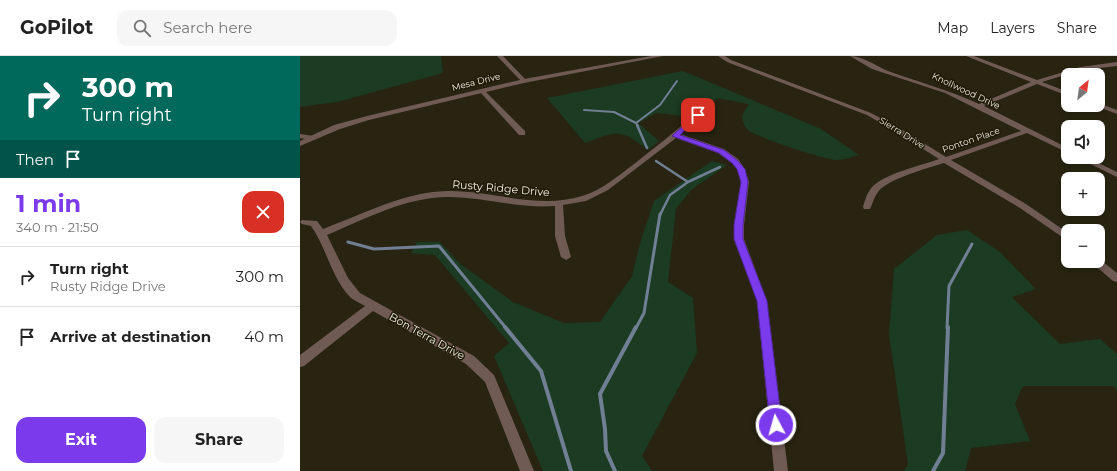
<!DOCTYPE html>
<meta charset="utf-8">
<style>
:root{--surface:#fff;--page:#f6f6f6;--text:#222;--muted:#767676;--line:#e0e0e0;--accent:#7c3aed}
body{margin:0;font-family:Montserrat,sans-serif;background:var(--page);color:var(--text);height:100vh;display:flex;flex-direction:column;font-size:15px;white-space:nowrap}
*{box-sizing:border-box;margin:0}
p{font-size:13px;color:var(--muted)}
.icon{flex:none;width:22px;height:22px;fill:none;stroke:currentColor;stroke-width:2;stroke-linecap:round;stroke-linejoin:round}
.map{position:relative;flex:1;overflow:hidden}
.panel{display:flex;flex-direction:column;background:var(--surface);width:300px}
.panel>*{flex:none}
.guide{background:#00695c;color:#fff;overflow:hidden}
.needle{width:26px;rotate:29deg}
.controls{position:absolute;left:761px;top:12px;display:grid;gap:8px}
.controls a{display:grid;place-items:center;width:44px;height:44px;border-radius:8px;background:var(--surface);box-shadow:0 2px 6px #0003;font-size:20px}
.pin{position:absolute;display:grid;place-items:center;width:34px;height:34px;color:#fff;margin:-17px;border-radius:8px;box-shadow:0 2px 6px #0006}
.me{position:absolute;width:44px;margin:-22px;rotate:354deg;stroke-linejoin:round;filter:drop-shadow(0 0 3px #0008)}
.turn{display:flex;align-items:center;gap:14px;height:84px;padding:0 16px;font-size:18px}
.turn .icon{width:52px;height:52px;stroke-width:2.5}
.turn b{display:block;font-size:28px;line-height:34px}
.then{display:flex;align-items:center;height:38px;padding:0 16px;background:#0003;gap:8px;font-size:15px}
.round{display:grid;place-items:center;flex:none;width:42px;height:42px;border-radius:12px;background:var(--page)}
.overview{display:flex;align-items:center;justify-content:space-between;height:68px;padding:0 16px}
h1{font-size:24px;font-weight:700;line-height:30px;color:var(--accent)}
.action{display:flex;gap:8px;margin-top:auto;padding:8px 16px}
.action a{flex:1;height:46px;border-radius:12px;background:var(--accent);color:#fff;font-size:16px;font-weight:700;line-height:46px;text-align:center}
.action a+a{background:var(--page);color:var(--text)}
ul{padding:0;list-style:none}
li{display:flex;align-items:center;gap:12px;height:60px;padding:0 16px;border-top:1px solid var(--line)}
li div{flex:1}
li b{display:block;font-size:15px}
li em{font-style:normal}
header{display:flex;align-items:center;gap:24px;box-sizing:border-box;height:56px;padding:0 20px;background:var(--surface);border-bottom:1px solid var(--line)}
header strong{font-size:19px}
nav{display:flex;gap:22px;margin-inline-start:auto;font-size:14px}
.search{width:280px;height:36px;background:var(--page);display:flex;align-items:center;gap:10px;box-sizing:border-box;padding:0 14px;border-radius:12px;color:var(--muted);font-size:15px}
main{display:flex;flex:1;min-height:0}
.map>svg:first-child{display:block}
</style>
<header>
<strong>GoPilot</strong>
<div class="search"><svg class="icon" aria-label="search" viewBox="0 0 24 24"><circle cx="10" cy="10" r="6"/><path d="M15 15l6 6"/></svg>Search here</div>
<nav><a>Map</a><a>Layers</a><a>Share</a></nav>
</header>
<main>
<section class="panel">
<div class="guide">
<div class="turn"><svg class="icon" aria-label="right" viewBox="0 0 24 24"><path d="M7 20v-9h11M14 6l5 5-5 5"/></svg><div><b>300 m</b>Turn right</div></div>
<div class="then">Then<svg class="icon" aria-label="arrive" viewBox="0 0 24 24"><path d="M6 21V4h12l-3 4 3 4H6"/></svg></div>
</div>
<div class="overview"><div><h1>1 min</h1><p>340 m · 21:50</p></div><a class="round" style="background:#d93025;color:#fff"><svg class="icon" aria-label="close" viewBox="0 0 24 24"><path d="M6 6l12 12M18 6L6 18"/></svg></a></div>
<ul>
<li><svg class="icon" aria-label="right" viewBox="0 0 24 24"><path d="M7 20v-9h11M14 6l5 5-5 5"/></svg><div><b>Turn right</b><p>Rusty Ridge Drive</p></div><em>300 m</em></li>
<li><svg class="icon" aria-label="arrive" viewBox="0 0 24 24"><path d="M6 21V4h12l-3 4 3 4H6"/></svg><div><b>Arrive at destination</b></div><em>40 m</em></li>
</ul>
<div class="action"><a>Exit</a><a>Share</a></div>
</section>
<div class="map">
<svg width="817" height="415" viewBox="0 0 817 415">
<rect width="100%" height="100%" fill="#282411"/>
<path fill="#1b3b22" d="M 0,0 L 141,0 L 143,17 L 37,46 L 0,51 Z
M 383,15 L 521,73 L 559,99 C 553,100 545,104 538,104 C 528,105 454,80 448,74 C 440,65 441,58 448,50 L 448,48 L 418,42 L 408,48 L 392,49 L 383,54 L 386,60 L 356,57 L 338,67 L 359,85 L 348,94 C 320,72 317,75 285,87 L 247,42 Z
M 412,105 L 427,109 L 391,134 L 376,153 L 368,226 L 393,242 L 397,297 L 342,400 L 352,415 L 243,415 L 194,300 L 209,287 L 135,199 L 111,197 L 117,186 L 140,186 L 159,207 L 213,246 L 264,267 L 300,266 L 332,220 L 341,184 L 354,145 Z
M 667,174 L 700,196 L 736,233 L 712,241 L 760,288 L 800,283 L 817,298 L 817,334 L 814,330 L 723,330 L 715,348 L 730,385 L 671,392 L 665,415 L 604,415 L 608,408 L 589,278 L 594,213 L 637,179 Z"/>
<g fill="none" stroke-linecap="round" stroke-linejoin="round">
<path stroke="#717f94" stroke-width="2" d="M 284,54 L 314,56 L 336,67
M 338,70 L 336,67 L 360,49 L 377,25"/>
<path stroke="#717f94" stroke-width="2.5" d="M 337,69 L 347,92
M 356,105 L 388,126 L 370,139 L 360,159
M 388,126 L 420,111"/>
<path stroke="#717f94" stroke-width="3" d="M 48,186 L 74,193 L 139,190 L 206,272
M 336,272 L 344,257 L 360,158
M 647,272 L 649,230 L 672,188"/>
<path stroke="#717f94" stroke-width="4" d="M 205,271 L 241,315 L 271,415
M 315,415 L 306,395 L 305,373 L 300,338 L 336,271
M 633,415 L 643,397 L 648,271"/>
<path fill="#6f5a54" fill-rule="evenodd" d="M 197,0 L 203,0 L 226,24 L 226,26 L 222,26 Z
M 418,0 L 425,0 L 431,4 L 571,57 L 601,73 L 646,101 L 721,75 L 645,37 L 572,13 L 550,0 C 563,0 576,10 588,15 C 618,26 649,34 679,48 L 731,26 L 666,0 L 674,0 L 737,24 L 780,11 L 817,6 L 817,10 L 781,14 L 742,26 L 768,36 L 768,40 L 737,28 L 684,50 L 768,92 L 768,97 L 727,77 L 651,104 L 726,148 L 768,177 L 768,185 L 720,152 L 644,107 C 628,112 587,123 578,136 C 574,141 573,147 570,153 L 564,153 L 563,151 C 565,144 567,137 572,131 C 586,117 620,110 639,103 L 596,76 L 567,59 L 427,6 Z
M 180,34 L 184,34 L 225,75 L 225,79 L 219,79 L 180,36 Z
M 798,47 L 817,54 L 817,58 L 796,50 L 795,49 L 798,49 Z
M 395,54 L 399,54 L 401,59 L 380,78 L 424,93 L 438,103 L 445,113 L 449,126 L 444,169 L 444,183 L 467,245 L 488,415 L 474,415 L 457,245 L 434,183 L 434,169 L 441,126 L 437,113 L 432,107 L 418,97 L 376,82 L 308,134 L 286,145 L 263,149 L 265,180 L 271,201 L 266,204 L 261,201 L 255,180 L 255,150 C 219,153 184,141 148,141 C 106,141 65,163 27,179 L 48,222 L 60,237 L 174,300 L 194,319 L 234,415 L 220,415 L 185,326 L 166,308 L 73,255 L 4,310 L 0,311 L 0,299 L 65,250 C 60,247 55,245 51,242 C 31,222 27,192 11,170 L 2,168 L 0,166 L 2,164 L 17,165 L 23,173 C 63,158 104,136 147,135 C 192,134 238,154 282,140 C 302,134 318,120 334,108 C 354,92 375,76 394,59 Z
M 0,78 L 14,80 L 15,82 L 11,84 L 0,82 Z
M 776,101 L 786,101 L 817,116 L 817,121 Z
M 798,202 L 817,217 L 817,226 L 813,225 L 792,207 L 791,205 L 798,205 Z"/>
<path fill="#6f5a54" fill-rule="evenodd" d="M 351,0 L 363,0 L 224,27 L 69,64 L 40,73 L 0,90 L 0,85 L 34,69 L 67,60 L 224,23 Z"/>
</g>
<path fill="#7c3aed" stroke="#51269a" d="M 396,58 L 401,59 L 380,79 L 424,94 L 437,104 L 445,113 L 448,126 L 443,169 L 443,183 L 467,245 L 482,369 L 480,373 L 476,374 L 471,373 L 470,369 L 457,245 L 434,183 L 434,169 L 441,126 L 437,113 L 432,107 L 419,97 L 372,80 Z"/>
<g text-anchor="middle" stroke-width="3" stroke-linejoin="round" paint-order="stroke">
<g font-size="9" fill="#f1eee2" stroke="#1f1a08">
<text transform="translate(176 26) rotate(-14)" y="3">Mesa Drive</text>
<text transform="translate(666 35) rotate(25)" y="3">Knollwood Drive</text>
<text transform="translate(602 77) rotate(32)" y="3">Sierra Drive</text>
<text transform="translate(671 84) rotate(-19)" y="3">Ponton Place</text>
</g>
<g font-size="11" fill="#f1eee2" stroke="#1f1a08">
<text transform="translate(201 132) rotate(5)" y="4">Rusty Ridge Drive</text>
<text transform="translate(127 280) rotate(29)" y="4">Bon Terra Drive</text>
</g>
</g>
</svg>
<div class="controls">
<a><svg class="needle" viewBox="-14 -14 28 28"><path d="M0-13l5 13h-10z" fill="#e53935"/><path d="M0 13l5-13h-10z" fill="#767676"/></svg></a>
<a><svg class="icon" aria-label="sound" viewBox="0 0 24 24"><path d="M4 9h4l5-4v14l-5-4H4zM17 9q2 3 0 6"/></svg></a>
<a>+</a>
<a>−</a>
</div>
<div class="pin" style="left:398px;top:59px;background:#d93025"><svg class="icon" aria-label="arrive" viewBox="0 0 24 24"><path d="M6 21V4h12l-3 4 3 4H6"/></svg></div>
<svg class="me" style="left:476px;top:369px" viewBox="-20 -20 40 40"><circle r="17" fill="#7c3aed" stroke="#fff" stroke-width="3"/><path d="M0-11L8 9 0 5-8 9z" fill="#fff"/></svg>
</div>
</main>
